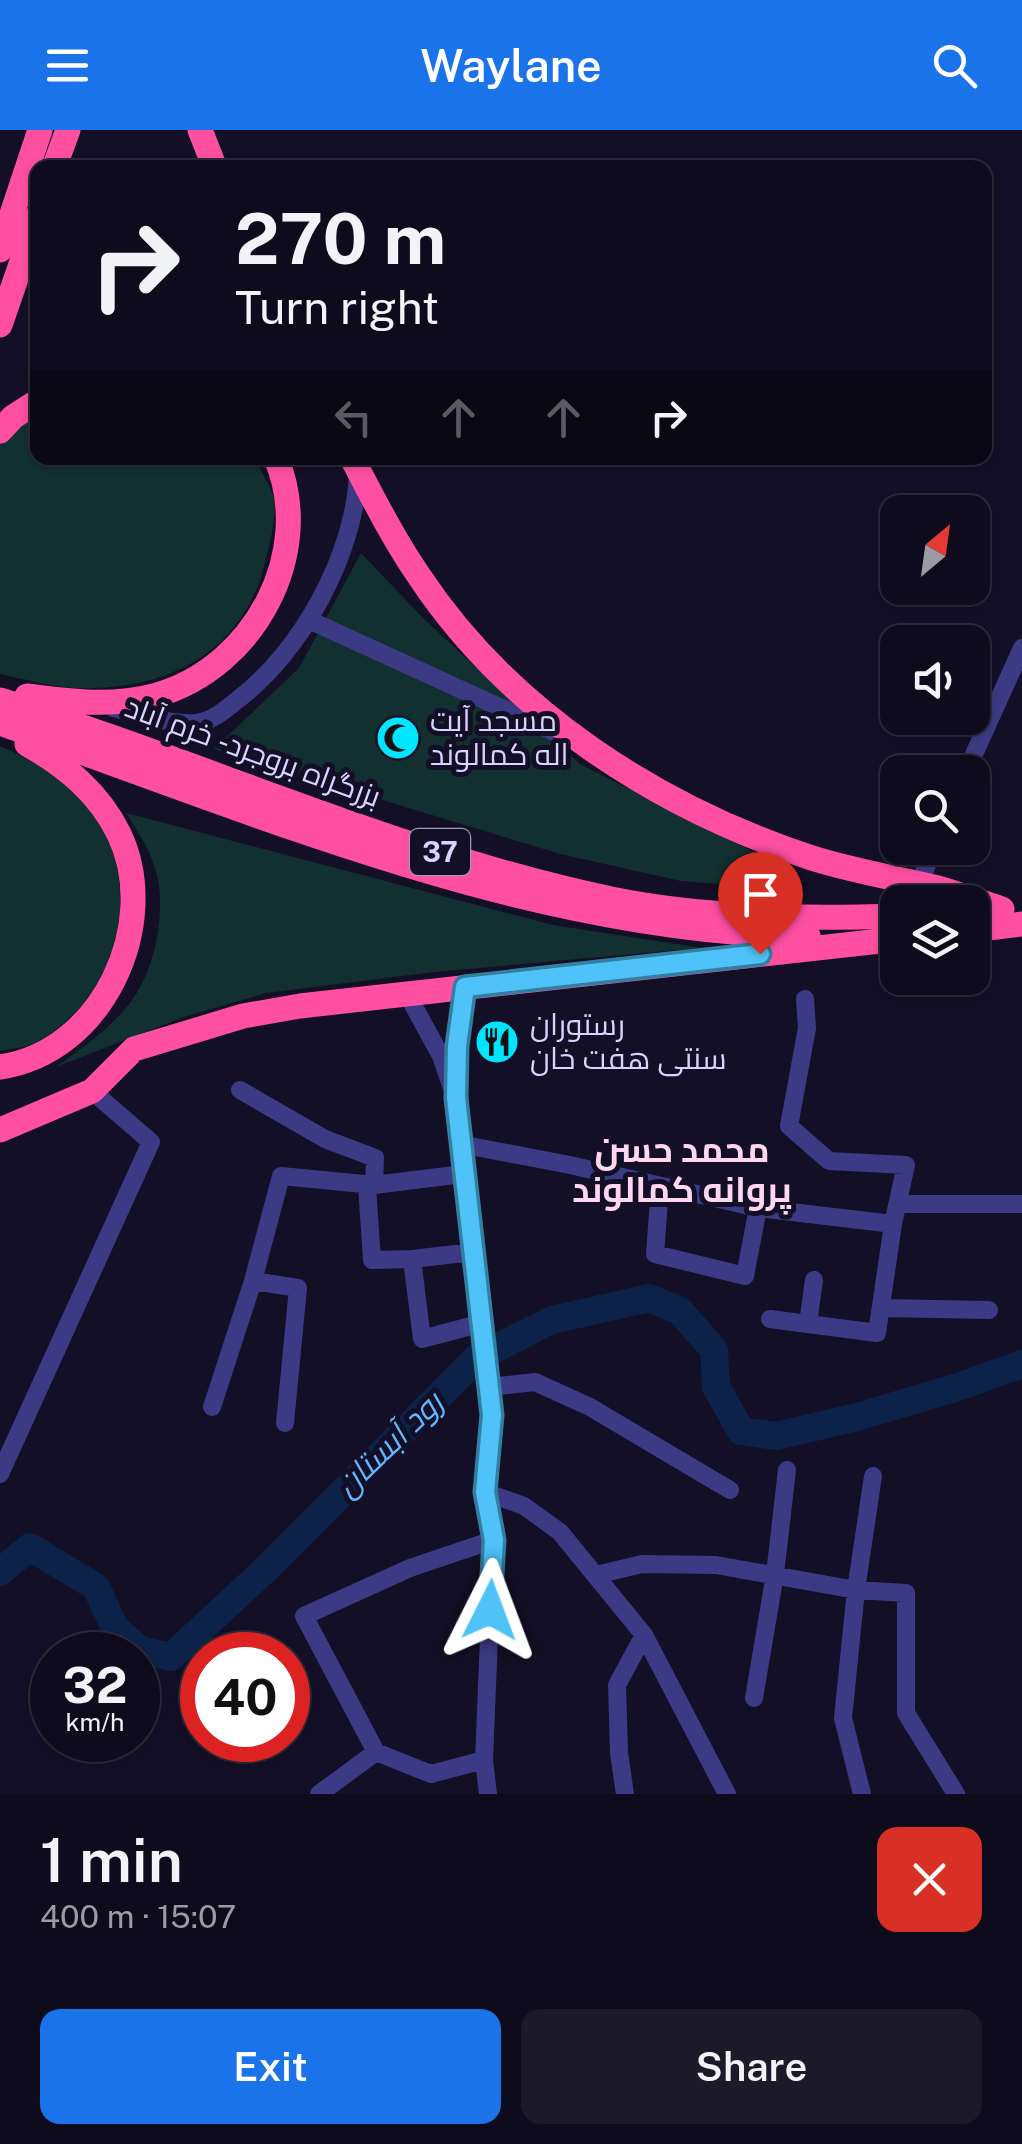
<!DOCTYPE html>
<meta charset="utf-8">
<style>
:root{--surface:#0e0b1c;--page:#1c1929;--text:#f1f3f6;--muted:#9b9ba3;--line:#2e2b3b;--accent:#1a73e8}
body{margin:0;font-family:"Public Sans",Cairo,sans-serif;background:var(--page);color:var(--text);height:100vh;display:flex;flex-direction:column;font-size:38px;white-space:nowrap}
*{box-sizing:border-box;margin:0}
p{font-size:32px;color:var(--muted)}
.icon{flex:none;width:55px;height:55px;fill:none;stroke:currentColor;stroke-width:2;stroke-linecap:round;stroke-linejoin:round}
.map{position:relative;height:1664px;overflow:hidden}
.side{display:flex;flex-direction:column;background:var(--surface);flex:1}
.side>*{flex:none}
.guide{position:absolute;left:30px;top:30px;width:962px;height:305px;border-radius:20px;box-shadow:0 2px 8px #0004,0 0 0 2px var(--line);background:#0e0b1c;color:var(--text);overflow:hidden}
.needle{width:65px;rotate:29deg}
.fabs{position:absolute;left:880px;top:365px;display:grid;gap:20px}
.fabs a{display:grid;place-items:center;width:110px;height:110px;border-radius:20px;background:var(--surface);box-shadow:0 2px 8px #0004,0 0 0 2px var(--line);font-size:50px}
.speed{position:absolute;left:30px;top:1502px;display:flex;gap:20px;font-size:50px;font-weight:700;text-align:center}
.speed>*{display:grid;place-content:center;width:130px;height:130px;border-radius:50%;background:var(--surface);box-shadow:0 2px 8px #0004,0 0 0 2px var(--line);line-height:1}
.speed small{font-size:25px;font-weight:400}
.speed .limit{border:15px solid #d22;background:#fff;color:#111}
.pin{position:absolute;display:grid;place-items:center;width:85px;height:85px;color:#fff;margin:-102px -42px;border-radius:50% 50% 50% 0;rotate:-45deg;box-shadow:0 0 10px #0007}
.pin .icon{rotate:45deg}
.me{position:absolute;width:110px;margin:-55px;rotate:3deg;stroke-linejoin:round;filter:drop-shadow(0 0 8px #0008)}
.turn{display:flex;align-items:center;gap:35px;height:210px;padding:0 40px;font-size:45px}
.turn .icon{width:130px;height:130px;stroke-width:2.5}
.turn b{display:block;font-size:70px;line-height:85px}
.lanes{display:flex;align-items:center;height:95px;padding:0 40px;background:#0003;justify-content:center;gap:50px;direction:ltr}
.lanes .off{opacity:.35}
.round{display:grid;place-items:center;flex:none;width:105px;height:105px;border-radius:20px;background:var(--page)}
.head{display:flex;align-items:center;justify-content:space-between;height:170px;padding:0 40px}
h1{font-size:60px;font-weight:600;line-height:75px}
.action{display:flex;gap:20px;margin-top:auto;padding:20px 40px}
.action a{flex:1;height:115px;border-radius:20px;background:var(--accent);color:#fff;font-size:40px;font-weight:600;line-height:115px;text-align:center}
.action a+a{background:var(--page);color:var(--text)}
header{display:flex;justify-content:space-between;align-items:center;height:130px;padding:0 40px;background:var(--accent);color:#fff;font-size:45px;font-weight:600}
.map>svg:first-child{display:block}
</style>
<header><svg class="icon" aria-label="menu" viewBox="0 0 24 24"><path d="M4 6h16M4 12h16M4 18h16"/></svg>Waylane<svg class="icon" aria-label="search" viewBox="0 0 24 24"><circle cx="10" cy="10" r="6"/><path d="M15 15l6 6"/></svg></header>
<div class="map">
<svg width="1022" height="1664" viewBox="0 0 1022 1664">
<rect width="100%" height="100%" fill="#130f26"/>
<path fill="#12302f" d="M 37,281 L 38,328 L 254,328 C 260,340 271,355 274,369 C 278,386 267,426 262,444 C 235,529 160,561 75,558 C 51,557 25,549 0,544 L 0,310 Z
M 361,423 L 424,489 L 580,634 L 768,729 L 745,756 L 681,751 L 560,724 L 214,619 L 299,538 Z
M 0,616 C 32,630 73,651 93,681 C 146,758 118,868 37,912 C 26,918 12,919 0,921 Z
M 126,683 L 553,795 L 702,818 L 434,842 L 266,863 L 184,887 L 56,937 C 108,899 145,875 157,807 C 166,752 156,729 126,683 Z"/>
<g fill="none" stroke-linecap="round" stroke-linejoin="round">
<path stroke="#0c2248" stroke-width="28" d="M 0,1442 L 30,1417 L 96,1457 L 115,1498 L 140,1520 L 171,1527 L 266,1439 L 478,1227 L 552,1190 L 649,1168 L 680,1181 L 714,1220 L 716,1257 L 741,1301 L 776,1306 L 857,1287 L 958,1257 L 1022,1234"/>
<path stroke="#3d3a85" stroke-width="18" d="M 309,490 L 563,606
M 113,578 C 139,584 169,595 196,593 C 211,592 225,580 236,571 C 301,523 356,423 358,341
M 966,642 L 1022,518
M 919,754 L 934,718
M 465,857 L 457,917 L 455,968 L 492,1285 L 485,1362 L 493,1410 L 484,1630 L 488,1664
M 407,864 L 441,926 L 452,958
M 240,960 L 325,1009 L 375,1028 L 374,1055 L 463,1044
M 460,1014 L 570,1035 L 758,1078 L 893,1094
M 367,1056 L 372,1130 L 412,1129 L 422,1209 L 482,1193
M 660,1057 L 655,1124 L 745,1146 L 758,1078
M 898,1074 L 1022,1074
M 412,1129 L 473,1122
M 253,1151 L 298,1158 L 285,1293
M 881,1178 L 989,1180
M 770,1189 L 877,1203 L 893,1094 L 906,1035 L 829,1031 L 789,996 L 807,898 L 805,869
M 808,1194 L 814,1150
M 489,1257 L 535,1252 L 590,1277 L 730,1360
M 212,1277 L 253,1151 L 281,1046 L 374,1055
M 0,1344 L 151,1012 L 92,961
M 485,1362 L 524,1376 L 560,1402 L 644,1505 L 727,1664
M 596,1445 L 642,1434 L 716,1435 L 856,1460 L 906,1463 L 906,1583 L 956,1664
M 754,1568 L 775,1444 L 787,1340
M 376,1622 L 304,1486 L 410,1438 L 493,1410
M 319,1664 L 376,1622 L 431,1644 L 484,1630
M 625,1664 L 619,1623 L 617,1555 L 644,1505
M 862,1664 L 843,1588 L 856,1460 L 873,1346"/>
<path stroke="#ff4fa3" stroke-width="25" d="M 200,0 L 215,38
M 54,38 L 68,0
M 0,120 L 40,0
M 0,195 L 38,85
M 0,301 L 13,287 L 38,271
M 352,328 C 373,368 393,408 419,446 C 509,582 659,678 812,728 C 853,741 896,748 938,758 C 959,764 981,772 1002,779
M 27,566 C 72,572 113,577 157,565 C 254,537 316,423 276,328
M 0,570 C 204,633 401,725 611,769 C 704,788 803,789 898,786
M 0,593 C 260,684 530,802 808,806
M 972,800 L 1022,794
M 0,937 C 102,923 162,794 119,704 C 99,663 66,636 27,614
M 0,1000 L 92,961 L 134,919 L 243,886 L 300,876 L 898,809"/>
</g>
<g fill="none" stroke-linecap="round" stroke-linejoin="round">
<defs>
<path id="route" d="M 490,1480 L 494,1410 L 485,1362 L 492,1285 L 456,968 L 457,916 L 465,857 L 760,824"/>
</defs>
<use href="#route" stroke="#337fa1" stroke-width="25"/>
<use href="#route" stroke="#4fc3f7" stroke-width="18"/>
</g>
<defs>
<symbol id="mosque-disc" viewBox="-11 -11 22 22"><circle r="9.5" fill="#00e5ff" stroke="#130f26"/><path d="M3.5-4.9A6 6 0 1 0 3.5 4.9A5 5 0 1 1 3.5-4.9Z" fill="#111"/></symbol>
<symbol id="restaurant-disc" viewBox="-11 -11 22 22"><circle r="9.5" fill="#00e5ff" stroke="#130f26"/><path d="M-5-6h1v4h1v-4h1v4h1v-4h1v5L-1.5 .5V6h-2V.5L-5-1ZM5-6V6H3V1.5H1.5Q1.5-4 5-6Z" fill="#111"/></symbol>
</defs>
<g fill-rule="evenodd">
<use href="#mosque-disc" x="373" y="583" width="50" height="50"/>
<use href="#restaurant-disc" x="472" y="887" width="50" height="50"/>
</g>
<g text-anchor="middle" stroke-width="10" stroke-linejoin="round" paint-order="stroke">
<rect fill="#130f26" stroke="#9e99be" stroke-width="2.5" x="410" y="699" width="60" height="46" rx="8"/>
<g font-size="28" font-weight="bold" fill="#d9d4ff">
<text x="440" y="732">37</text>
</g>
<g font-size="30" fill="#d9d4ff" stroke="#130f26" text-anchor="start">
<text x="430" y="601">مسجد آیت<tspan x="430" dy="34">اله کمالوند</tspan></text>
<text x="530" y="905">رستوران<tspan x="530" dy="34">سنتی هفت خان</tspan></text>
</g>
<g font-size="30" fill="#d9d4ff" stroke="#130f26">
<text transform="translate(253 622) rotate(20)" y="10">بزرگراه بروجرد - خرم آباد</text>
</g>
<g font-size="32" font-style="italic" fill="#62b6ff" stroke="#130f26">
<text transform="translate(389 1314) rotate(-44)" y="11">رود آبستان</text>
</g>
<g font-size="35" font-weight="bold" fill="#ffd6f0" stroke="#130f26">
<text x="682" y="1032">محمد حسن<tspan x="682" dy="40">پروانه کمالوند</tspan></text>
</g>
</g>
</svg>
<div class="fabs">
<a><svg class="needle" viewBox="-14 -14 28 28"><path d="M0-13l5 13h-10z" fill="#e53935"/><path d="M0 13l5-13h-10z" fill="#9b9ba3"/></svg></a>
<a><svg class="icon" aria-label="sound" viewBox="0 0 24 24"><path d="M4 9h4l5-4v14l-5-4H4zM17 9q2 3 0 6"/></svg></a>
<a><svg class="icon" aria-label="search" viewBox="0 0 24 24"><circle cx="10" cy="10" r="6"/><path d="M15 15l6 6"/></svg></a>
<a><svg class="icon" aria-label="layers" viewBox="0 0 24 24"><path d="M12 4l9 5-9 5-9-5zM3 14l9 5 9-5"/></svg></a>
</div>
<div class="speed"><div>32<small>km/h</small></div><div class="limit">40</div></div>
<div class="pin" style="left:760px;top:824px;background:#d93025"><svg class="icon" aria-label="arrive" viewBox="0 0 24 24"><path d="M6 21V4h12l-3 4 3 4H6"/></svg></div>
<svg class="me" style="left:490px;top:1480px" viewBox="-20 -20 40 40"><path d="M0-17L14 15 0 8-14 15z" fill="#4fc3f7" stroke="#fff" stroke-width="4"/></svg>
<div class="guide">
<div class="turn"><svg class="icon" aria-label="right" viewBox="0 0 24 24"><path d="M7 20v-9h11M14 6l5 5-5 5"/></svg><div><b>270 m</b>Turn right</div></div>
<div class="lanes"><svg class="icon off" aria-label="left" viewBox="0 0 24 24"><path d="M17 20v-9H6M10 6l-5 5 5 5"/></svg><svg class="icon off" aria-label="ahead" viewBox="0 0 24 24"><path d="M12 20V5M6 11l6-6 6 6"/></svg><svg class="icon off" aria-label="ahead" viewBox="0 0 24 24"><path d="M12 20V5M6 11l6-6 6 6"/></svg><svg class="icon" aria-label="right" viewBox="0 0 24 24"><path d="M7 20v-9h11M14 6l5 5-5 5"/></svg></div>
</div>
</div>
<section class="side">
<div class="head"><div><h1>1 min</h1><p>400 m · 15:07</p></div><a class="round" style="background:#d93025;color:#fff"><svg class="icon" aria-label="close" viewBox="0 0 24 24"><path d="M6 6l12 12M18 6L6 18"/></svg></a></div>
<div class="action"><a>Exit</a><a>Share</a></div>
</section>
